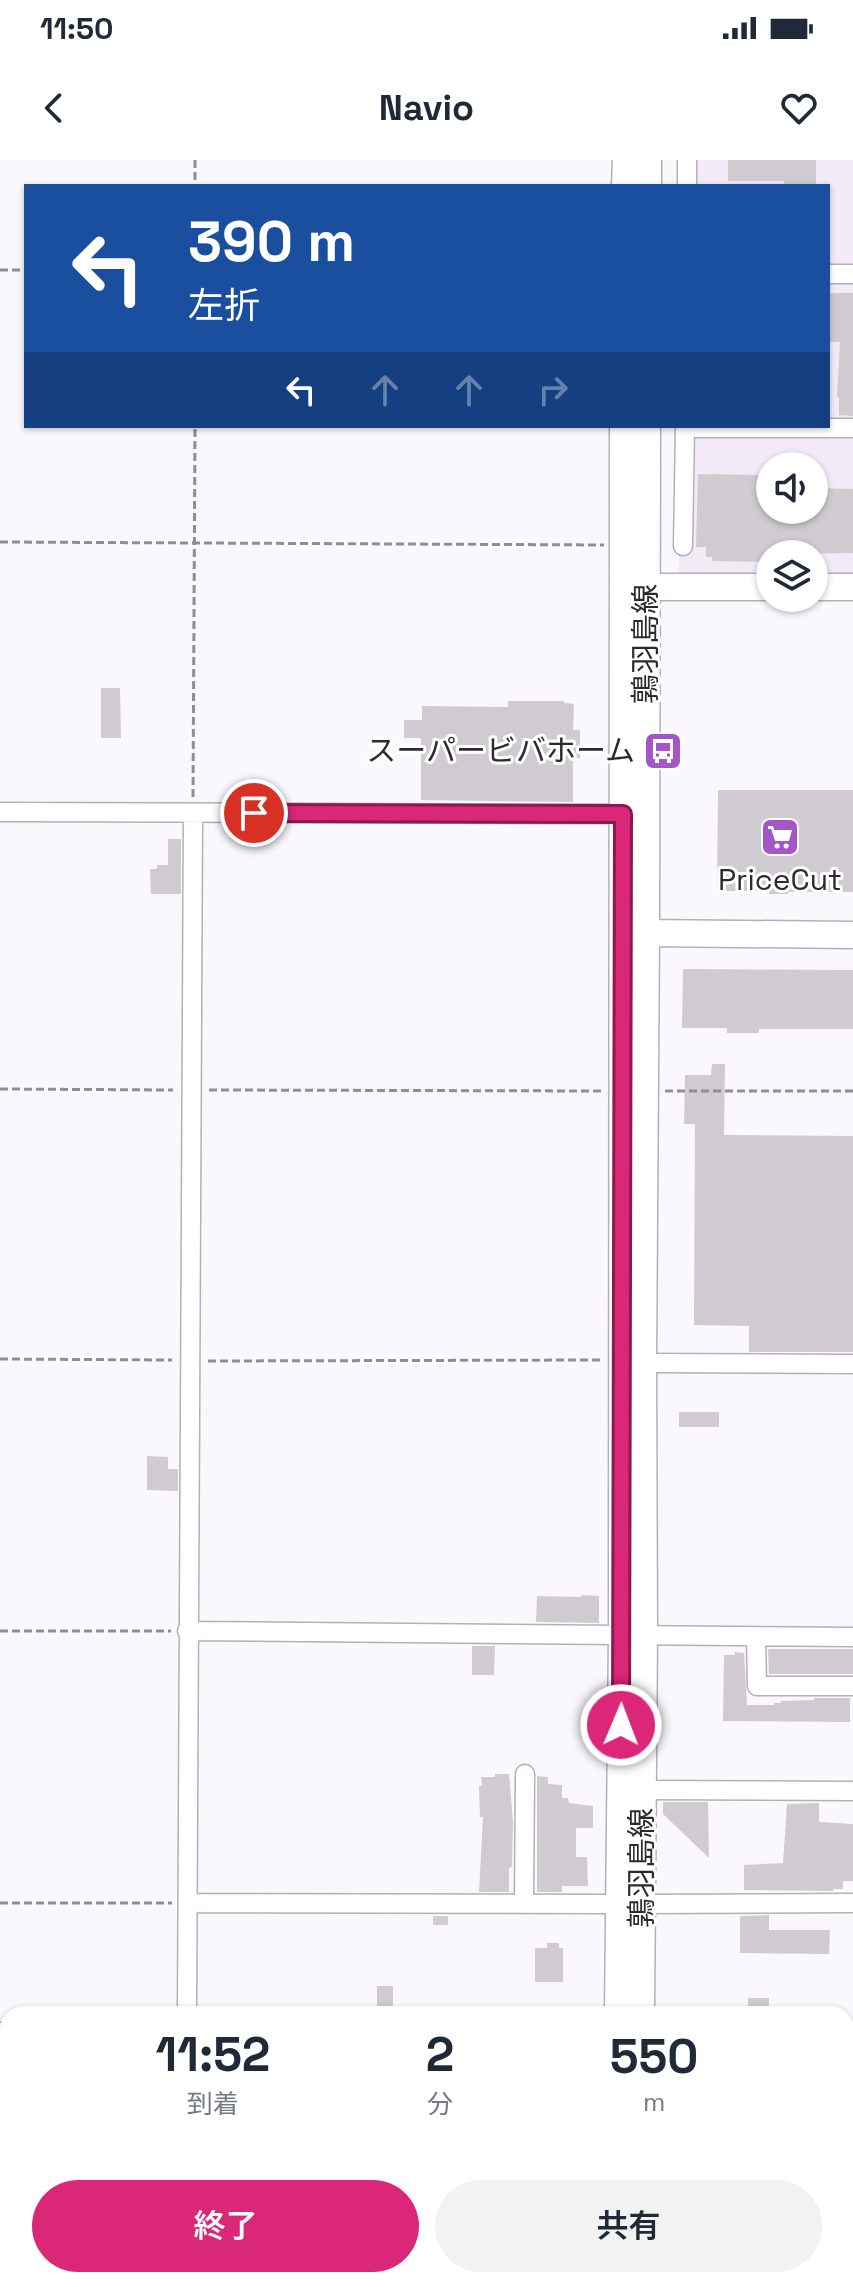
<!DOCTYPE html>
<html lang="ja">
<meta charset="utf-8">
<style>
:root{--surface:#fff;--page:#f2f2f3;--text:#1f2937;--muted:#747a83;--accent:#db2777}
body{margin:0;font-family:"Space Grotesk","Noto Sans JP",sans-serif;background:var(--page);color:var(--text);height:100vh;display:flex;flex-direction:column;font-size:30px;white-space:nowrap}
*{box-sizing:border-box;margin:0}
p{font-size:26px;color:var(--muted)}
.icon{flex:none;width:44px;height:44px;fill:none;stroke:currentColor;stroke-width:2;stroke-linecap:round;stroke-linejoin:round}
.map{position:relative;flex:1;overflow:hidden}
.side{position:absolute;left:0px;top:1846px;width:854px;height:282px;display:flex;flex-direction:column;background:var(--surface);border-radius:24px 24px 0 0;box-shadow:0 2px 6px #0004}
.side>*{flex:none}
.top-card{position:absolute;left:24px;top:24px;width:806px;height:244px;border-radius:0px;box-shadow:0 2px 6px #0004;background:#1a4fa0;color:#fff;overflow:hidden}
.controls{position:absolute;left:756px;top:292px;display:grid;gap:16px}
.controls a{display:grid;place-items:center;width:72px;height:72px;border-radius:50%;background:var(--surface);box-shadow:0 2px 6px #0004;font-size:40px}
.pin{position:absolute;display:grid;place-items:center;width:68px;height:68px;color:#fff;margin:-34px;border:4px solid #fff;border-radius:50%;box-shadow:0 2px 8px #0007}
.me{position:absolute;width:88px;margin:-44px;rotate:1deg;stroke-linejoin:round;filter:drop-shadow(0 0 6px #0008)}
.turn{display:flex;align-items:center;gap:28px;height:168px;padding:0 32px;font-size:36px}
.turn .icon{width:104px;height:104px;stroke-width:2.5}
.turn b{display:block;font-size:56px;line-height:68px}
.lanes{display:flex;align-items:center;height:76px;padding:0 32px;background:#0003;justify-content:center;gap:40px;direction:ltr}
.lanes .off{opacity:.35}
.eta{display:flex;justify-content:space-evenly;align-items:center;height:136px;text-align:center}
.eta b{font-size:48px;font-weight:600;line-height:56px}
.primary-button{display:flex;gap:16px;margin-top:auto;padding:16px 32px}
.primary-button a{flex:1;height:92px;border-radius:48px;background:var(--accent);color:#fff;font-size:32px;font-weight:600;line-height:92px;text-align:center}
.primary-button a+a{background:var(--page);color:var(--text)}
.status{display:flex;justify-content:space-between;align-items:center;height:56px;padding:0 40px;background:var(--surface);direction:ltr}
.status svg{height:22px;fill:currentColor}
header{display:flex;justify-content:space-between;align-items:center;height:104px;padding:0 32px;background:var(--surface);font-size:36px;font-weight:600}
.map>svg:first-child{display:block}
</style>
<div class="status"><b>11:50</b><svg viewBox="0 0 49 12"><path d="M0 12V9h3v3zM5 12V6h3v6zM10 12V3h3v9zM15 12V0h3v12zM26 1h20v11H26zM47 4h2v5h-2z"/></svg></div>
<header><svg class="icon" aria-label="back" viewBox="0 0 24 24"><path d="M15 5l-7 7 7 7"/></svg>Navio<svg class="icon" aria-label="heart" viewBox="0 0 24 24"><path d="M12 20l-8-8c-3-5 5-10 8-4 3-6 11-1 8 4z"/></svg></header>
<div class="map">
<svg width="853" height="2127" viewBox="0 0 853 2127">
<rect width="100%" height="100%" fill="#fbf8fd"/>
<path fill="#f2eaf6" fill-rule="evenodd" d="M 678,0 L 853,0 L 853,420 L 814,420 L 814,394 L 770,394 L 770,420 L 679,419 L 679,266 L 828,266 L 828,26 L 678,26 ZM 770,306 L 814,306 L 814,350 L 770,350 Z"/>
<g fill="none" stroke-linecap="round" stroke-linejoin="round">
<path stroke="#b593c6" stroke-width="28" d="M 843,2127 L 853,2118"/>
</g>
<path fill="#cfcbd1" d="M 728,0 L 816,0 L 816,26 L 784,26 L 784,21 L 728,21 Z
M 828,133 L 853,133 L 853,256 L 839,255 L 839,237 L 837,237 L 840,182 L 828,182 Z
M 698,314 L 770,315 L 770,350 L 814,350 L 814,328 L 853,329 L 853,393 L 770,394 L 770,402 L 712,401 L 712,397 L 706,397 L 706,387 L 696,387 Z
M 101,528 L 120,528 L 121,578 L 101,578 Z
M 508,541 L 564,541 L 564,543 L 574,544 L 573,570 L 580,570 L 580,598 L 573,598 L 573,642 L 421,640 L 421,578 L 404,578 L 404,560 L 422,560 L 422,546 L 508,547 Z
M 718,630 L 853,630 L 853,732 L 788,732 L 788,734 L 769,734 L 769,731 L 717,731 Z
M 168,679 L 181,679 L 181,734 L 151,734 L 150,709 L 157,709 L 157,705 L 168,705 Z
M 683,809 L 853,810 L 853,869 L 759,869 L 759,873 L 727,873 L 727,868 L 682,868 Z
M 712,904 L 725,904 L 724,975 L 853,976 L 853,1192 L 749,1192 L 749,1166 L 694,1165 L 695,964 L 684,964 L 685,915 L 711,915 Z
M 679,1252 L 719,1252 L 719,1267 L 679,1267 Z
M 147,1296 L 168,1297 L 168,1309 L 178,1309 L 178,1331 L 147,1330 Z
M 581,1435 L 599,1436 L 599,1463 L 536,1462 L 537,1436 L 581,1437 Z
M 472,1486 L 495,1486 L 494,1515 L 472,1515 Z
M 768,1489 L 853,1489 L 853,1514 L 769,1514 Z
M 735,1492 L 744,1493 L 747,1545 L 774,1545 L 774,1543 L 781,1543 L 780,1541 L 814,1540 L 814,1538 L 850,1538 L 850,1562 L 723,1561 L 724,1495 L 735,1495 Z
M 495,1614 L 509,1614 L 513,1662 L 512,1707 L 509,1708 L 509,1732 L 479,1732 L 483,1657 L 480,1657 L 479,1626 L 482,1626 L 481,1617 L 495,1617 Z
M 537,1616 L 548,1617 L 548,1624 L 562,1625 L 562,1638 L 568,1638 L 569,1643 L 593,1646 L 593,1668 L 576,1668 L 576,1697 L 587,1697 L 588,1726 L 562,1726 L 562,1732 L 537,1732 Z
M 663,1642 L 708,1642 L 709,1698 L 663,1654 Z
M 819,1643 L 819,1662 L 853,1664 L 853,1721 L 843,1721 L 843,1729 L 833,1729 L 833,1731 L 744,1730 L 744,1705 L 783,1703 L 787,1644 Z
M 769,1755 L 769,1770 L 830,1770 L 829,1794 L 740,1793 L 740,1756 Z
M 433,1756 L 448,1756 L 448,1765 L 433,1765 Z
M 547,1783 L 559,1783 L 559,1788 L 563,1788 L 563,1822 L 535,1822 L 535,1788 L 547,1788 Z
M 377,1826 L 393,1826 L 393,1854 L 377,1854 Z
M 748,1838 L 769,1838 L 769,1854 L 748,1854 Z"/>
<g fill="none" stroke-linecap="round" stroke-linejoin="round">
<defs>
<path id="street" d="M 687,26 L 687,0
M 828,114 L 853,114
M 685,268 L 853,268
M 683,386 L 685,266
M 0,652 L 623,654
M 643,1203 L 853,1204
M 187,1471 L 853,1477
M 756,1476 L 757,1526 L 853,1526
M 643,1630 L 853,1631
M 188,1743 L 618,1744
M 524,1744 L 525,1614
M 642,1744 L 853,1743
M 187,1854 L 193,653
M 846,2020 L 853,2020
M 186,2127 L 186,2120"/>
<path id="secondary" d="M 648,0 L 648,26
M 625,26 L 626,0
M 631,427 L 770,427
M 814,427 L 853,427
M 646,773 L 853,775
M 618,1854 L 622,1475 L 623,266
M 641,1854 L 644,1475 L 643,1203 L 646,773 L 647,266
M 0,1876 L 8,1876
M 619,2120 L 619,2127
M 639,2127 L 639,2120"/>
</defs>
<use href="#street" stroke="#b4b0b5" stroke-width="21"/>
<use href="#secondary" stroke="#b4b0b5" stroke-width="29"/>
<path stroke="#918e92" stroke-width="3" stroke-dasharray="8 4" stroke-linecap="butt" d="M 195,0 L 195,26
M 0,110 L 26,110
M 0,382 L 604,385
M 193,637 L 195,266
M 0,929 L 173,930
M 209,930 L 601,931
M 665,931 L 853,931
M 0,1199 L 172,1200
M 208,1201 L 600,1200
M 0,1471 L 171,1471
M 0,1743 L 172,1743
M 0,2015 L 8,2015"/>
<use href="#street" stroke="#fff" stroke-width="18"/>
<use href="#secondary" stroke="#fff" stroke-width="26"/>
</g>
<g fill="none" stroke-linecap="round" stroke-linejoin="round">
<defs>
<path id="route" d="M 254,653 L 623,654 L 621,1565"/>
</defs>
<use href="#route" stroke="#8e194d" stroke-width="20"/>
<use href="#route" stroke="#db2777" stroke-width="14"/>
</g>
<defs>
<symbol id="bus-square" viewBox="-11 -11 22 22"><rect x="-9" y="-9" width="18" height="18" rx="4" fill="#a456c7" stroke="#fff"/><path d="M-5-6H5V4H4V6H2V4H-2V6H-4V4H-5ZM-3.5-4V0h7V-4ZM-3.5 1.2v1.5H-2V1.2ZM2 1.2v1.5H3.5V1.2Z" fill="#fff"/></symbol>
<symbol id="supermarket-square" viewBox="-11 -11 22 22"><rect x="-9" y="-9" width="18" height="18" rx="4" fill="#a456c7" stroke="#fff"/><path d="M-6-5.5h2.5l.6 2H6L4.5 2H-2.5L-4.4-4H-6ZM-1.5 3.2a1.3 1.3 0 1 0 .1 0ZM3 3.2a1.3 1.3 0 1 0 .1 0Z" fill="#fff"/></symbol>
</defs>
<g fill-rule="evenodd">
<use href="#bus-square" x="641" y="569" width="44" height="44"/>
<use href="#supermarket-square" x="758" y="655" width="44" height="44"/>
</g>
<g text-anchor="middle" stroke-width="6" stroke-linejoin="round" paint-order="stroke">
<g font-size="30" fill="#2c2a2c" stroke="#fff">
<text transform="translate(646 484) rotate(-90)" y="10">鶉羽島線</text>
<text transform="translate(642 1708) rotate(-90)" y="10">鶉羽島線</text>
</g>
<g font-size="30" fill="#2c2a2c" stroke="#fff" text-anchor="end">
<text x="635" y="601">スーパービバホーム</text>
<text x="780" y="730" text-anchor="middle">PriceCut</text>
</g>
</g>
</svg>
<div class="controls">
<a><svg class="icon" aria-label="sound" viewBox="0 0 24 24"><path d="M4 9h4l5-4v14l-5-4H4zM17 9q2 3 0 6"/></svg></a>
<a><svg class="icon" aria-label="layers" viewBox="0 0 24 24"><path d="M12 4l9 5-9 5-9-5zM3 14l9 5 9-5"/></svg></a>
</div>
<div class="pin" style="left:254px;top:653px;background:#d93025"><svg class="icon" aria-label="arrive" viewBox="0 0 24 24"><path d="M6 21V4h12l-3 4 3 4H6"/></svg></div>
<svg class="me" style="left:621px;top:1565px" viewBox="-20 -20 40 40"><circle r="17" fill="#db2777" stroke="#fff" stroke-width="3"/><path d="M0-11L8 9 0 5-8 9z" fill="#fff"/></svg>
<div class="top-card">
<div class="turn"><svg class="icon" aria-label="left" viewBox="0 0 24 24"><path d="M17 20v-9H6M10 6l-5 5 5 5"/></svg><div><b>390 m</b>左折</div></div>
<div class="lanes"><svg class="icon" aria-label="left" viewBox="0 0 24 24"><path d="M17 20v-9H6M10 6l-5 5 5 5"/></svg><svg class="icon off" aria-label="ahead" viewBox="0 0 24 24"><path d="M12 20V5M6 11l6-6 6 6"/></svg><svg class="icon off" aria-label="ahead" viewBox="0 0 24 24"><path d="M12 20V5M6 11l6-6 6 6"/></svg><svg class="icon off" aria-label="right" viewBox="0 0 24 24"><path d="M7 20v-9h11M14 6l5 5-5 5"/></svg></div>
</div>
<section class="side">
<div class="eta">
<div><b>11:52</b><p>到着</p></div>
<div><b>2</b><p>分</p></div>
<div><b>550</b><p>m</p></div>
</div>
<div class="primary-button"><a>終了</a><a>共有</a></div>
</section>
</div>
